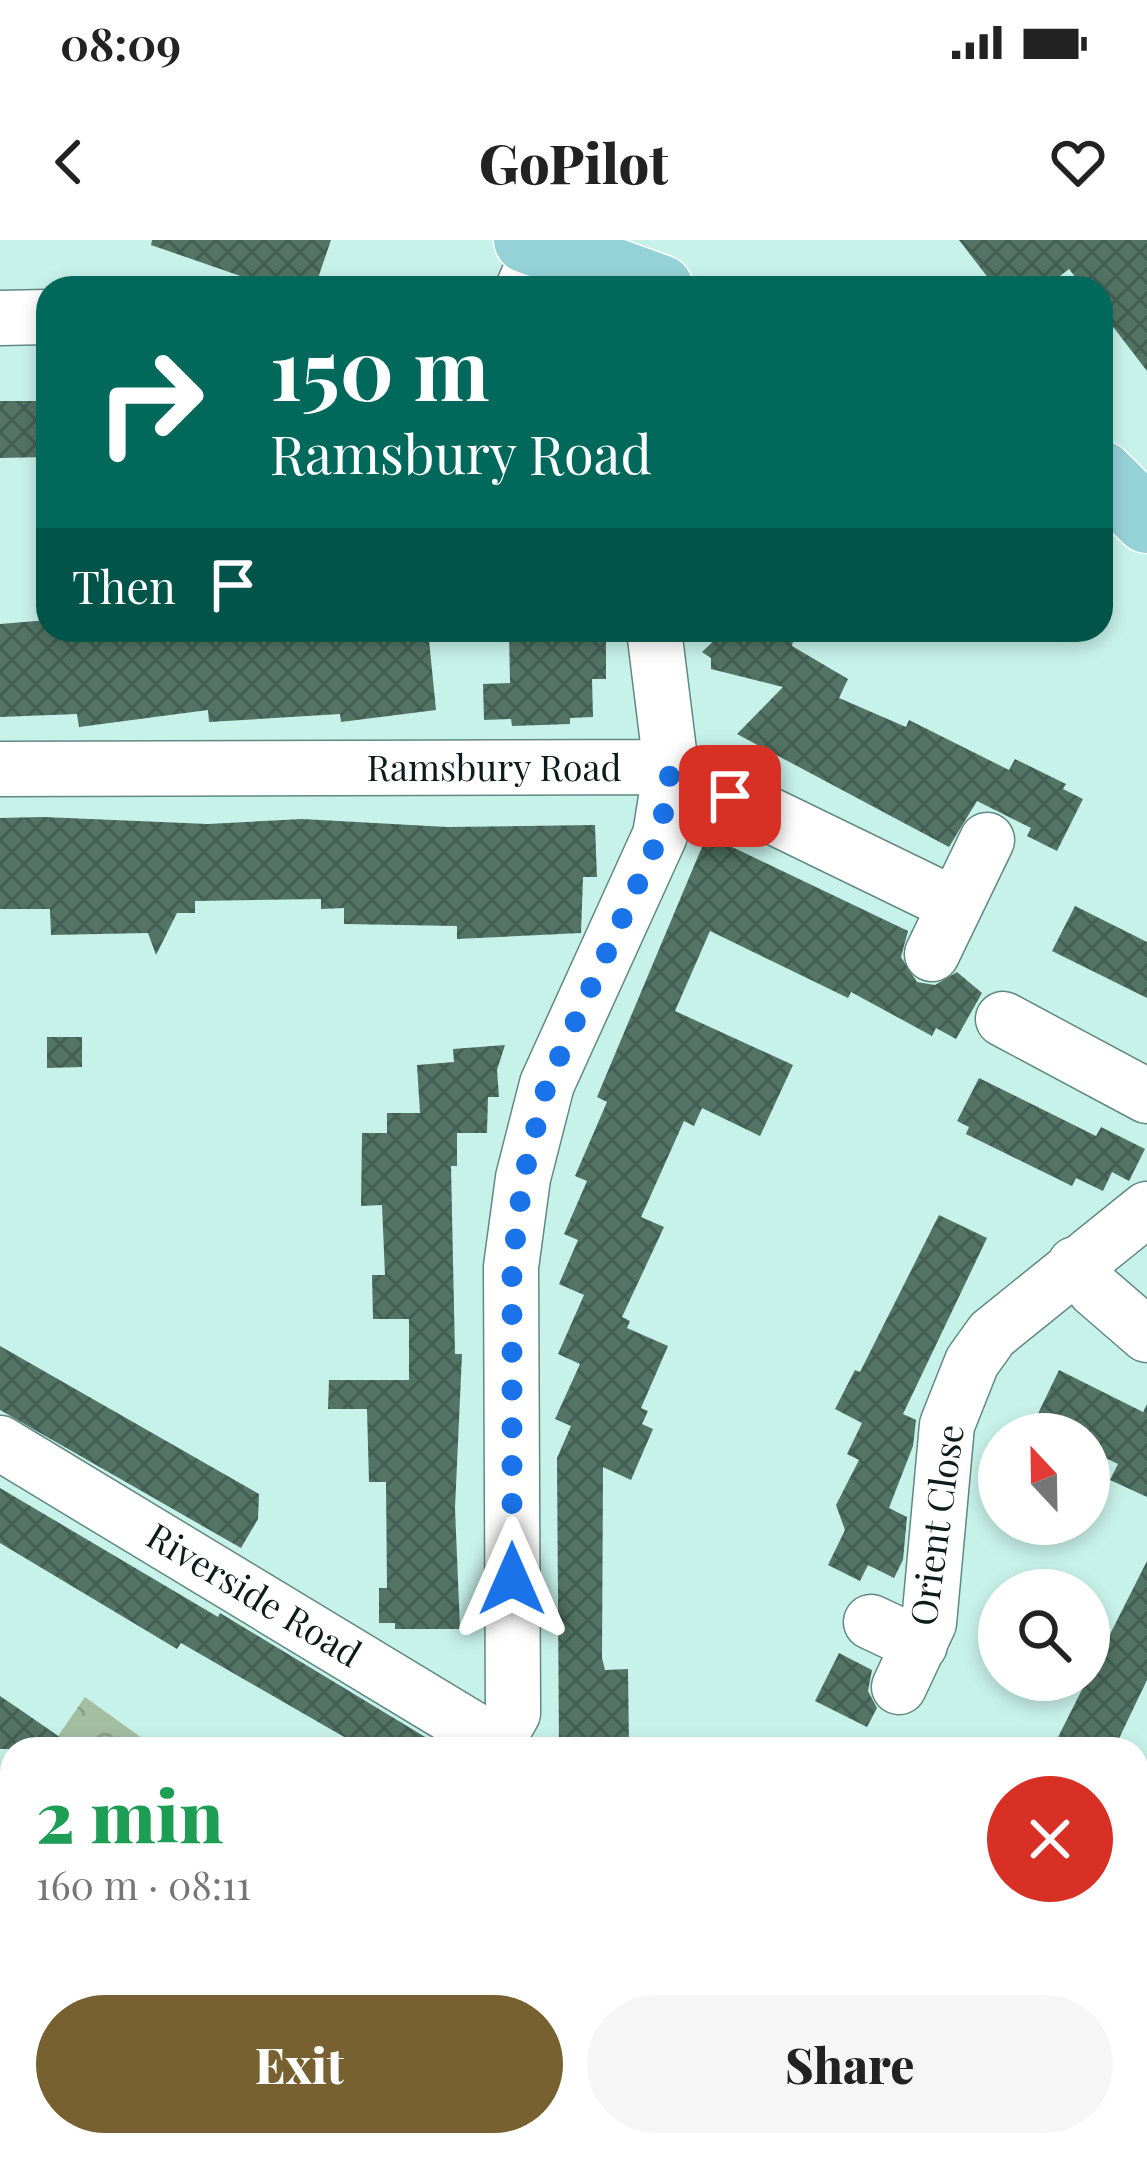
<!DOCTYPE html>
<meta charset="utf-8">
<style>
:root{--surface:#fff;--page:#f6f6f6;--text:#222;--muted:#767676;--accent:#786131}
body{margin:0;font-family:"Playfair Display",serif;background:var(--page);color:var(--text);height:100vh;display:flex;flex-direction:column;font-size:45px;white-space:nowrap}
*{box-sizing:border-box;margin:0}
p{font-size:39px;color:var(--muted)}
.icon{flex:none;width:66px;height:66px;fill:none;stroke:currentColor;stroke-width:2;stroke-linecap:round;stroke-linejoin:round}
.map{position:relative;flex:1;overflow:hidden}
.sheet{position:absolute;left:0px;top:1497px;width:1149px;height:420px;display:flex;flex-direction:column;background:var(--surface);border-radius:36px 36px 0 0;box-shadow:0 6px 18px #0003}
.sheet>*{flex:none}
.top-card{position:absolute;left:36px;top:36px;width:1077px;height:366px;border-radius:36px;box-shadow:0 6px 18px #0003;background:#00695c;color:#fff;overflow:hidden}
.needle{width:78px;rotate:338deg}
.fabs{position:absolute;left:978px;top:1173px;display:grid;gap:24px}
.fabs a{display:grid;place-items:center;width:132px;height:132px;border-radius:50%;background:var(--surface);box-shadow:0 6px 18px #0003;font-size:60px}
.pin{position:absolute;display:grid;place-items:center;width:102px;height:102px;color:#fff;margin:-51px;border-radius:24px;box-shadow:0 6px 18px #0006}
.me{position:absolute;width:132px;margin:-66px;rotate:0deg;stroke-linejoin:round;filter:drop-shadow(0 0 9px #0008)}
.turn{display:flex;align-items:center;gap:42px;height:252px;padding:0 36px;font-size:54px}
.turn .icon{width:156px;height:156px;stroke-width:2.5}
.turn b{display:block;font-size:84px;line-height:102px}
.then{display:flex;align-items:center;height:114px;padding:0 36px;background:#0003;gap:24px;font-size:45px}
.round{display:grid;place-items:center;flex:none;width:126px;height:126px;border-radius:63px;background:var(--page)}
.head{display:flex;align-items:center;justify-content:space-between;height:204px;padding:0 36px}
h1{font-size:72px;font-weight:800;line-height:90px;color:#1e9e55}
.primary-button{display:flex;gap:24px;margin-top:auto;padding:24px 36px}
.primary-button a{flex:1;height:138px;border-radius:72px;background:var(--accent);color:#fff;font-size:48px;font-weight:800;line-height:138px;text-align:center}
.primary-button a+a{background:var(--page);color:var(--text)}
.status{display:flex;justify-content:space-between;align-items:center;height:84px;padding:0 60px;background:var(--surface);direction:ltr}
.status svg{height:33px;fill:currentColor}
header{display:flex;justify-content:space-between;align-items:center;height:156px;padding:0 36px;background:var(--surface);font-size:54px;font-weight:800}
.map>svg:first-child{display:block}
</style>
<div class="status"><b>08:09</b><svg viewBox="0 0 49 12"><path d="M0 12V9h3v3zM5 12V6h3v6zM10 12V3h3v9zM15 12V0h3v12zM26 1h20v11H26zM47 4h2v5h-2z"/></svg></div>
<header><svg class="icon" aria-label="back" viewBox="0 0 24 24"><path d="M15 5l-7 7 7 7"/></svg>GoPilot<svg class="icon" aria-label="heart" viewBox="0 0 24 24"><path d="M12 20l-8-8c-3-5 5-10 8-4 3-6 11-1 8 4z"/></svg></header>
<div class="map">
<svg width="1147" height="1917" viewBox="0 0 1147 1917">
<defs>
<pattern id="grass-dots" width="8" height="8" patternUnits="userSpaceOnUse" patternTransform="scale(3)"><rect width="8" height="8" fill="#a3bea1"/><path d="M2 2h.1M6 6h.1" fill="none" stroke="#8ba38a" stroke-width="1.8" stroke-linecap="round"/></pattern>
<pattern id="forest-firs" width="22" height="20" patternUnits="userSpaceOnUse" patternTransform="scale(3)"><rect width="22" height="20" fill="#96b793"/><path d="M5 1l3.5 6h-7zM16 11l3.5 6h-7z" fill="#799477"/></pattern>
<pattern id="park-crowns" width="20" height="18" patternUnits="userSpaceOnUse" patternTransform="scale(3)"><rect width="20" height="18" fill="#a3bea1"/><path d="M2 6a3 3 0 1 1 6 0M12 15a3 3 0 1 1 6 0" fill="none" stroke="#8ba38a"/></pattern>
<pattern id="building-cross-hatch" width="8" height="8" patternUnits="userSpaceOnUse" patternTransform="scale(3)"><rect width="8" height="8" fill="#537464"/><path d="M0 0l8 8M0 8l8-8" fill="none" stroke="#435e52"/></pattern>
</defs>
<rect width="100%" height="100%" fill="#c7f2ea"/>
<path fill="url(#grass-dots)" d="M 1147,1706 L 1147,1917 L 1119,1917 L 1114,1905 L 1137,1905 L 1137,1707 Z"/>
<path fill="url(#forest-firs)" d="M 0,1657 L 12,1661 L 12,1905 L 201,1905 L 205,1917 L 0,1917 Z"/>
<path fill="url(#park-crowns)" d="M 85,1457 L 157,1509 L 49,1509 Z
M 12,1563 L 12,1661 L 0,1657 L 0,1581 Z
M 201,1905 L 648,1905 L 642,1917 L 205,1917 Z"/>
<path fill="#96cce0" d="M 400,1905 L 496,1905 L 498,1917 L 397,1917 Z"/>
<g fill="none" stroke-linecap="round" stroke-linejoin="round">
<path stroke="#96cce0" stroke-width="12" d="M 0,1641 L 12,1638"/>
</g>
<path fill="url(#building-cross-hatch)" d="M 152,0 L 331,0 L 317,41 L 304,37 L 300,48 L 255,41 L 151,5 Z
M 959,0 L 1147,0 L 1147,131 L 1101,71 L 1101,48 L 1084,48 L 1069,29 L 1045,48 L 996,48 Z
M 0,161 L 48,161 L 48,217 L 0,218 Z
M 48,380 L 48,390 L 428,390 L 436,470 L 341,482 L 340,474 L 209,482 L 208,470 L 79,487 L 77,474 L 0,477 L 0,384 Z
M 509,390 L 606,390 L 606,439 L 592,439 L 593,477 L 570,478 L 570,484 L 512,486 L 511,479 L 484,480 L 483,444 L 510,443 Z
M 725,390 L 795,390 L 792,406 L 848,439 L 839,458 L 906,487 L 909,480 L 1009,530 L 1015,519 L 1066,544 L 1063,549 L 1083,559 L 1057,611 L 1027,596 L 1031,588 L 977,561 L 949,607 L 737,494 L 783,447 L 711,429 L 711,418 L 702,412 Z
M 43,577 L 208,584 L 302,579 L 447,587 L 595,585 L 597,637 L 583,637 L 581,693 L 457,699 L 457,686 L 344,684 L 344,668 L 321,669 L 321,659 L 195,661 L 195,673 L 177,673 L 156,715 L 148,693 L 51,695 L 50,669 L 0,669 L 0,578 Z
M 707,595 L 908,691 L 901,717 L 917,742 L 935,745 L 957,732 L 982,753 L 956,799 L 936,788 L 932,796 L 851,752 L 848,758 L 710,691 L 675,771 L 793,825 L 760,896 L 702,868 L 694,886 L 684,881 L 641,977 L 664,987 L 622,1077 L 630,1081 L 627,1088 L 668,1106 L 641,1168 L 648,1171 L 642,1184 L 653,1189 L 631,1240 L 603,1227 L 602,1418 L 605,1430 L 628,1429 L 629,1509 L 559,1509 L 557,1218 L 571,1186 L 555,1179 L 580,1124 L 558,1114 L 584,1055 L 559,1044 L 578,1000 L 564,994 L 587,941 L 575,936 L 607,862 L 597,857 Z
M 1075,666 L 1147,702 L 1147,758 L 1052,711 Z
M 47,797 L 82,797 L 82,827 L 47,828 Z
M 505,805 L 497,830 L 499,857 L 488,857 L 487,893 L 457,893 L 457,926 L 451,926 L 455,1114 L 462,1114 L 455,1268 L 460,1389 L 395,1389 L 395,1383 L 379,1383 L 379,1348 L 387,1348 L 386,1242 L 369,1242 L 367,1169 L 328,1169 L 329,1140 L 409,1140 L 409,1079 L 373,1079 L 372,1035 L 385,1035 L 382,965 L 361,966 L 362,893 L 387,893 L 387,873 L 420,873 L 417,825 L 454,822 L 453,809 Z
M 979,838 L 1096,896 L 1101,887 L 1145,909 L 1129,941 L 1112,932 L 1103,951 L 1076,938 L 1072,946 L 966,894 L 969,887 L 957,881 Z
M 939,975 L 987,998 L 903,1174 L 916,1180 L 913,1206 L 889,1268 L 907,1277 L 903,1320 L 894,1338 L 868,1325 L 860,1341 L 828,1325 L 845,1290 L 836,1265 L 859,1220 L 847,1214 L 862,1183 L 835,1169 L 855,1130 L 860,1132 Z
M 0,1106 L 259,1254 L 258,1279 L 241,1308 L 0,1170 Z
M 1059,1130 L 1143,1172 L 1137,1185 L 1147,1164 L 1147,1257 L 1110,1240 L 1118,1224 L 1089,1210 L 1089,1194 L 1055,1194 L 1033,1184 Z
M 0,1248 L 218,1377 L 220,1373 L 445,1509 L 365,1509 L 181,1403 L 177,1409 L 0,1303 Z
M 1147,1321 L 1147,1440 L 1114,1509 L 1052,1509 Z
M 839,1413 L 872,1430 L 868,1451 L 877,1468 L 867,1487 L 815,1461 Z
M 0,1456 L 25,1473 L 77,1509 L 0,1509 Z"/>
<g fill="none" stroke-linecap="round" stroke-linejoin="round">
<defs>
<path id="minor" d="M 523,48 L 542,5
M 0,78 L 48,77
M 0,529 L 671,527 L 955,665
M 932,714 L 987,600
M 1003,779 L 1147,856
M 1075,1024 L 1095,1050 L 1147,1095
M 0,1203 L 506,1509
M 871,1382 L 920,1405
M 899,1447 L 929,1383 L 947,1185 L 972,1122 L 992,1094 L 1147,969
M 497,1501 L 513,1473 L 511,1027 L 523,938 L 547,844 L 660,595 L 671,527 L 654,390"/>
<path id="major" d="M 527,0 L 660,48
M 1101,234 L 1147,280"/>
</defs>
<use href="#minor" stroke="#618882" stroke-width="57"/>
<use href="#major" stroke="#fff" stroke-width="69"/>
<use href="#minor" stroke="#fff" stroke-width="54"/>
<use href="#major" stroke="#95d2d7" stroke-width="66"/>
</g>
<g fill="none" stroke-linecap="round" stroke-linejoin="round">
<path stroke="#1a73e8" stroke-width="21" stroke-dasharray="0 37.8" d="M 512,1339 L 512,1027 L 523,938 L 547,844 L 660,595 L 671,527 L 730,556"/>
</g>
<g text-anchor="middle" stroke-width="12" stroke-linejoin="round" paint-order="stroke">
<g font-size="36" fill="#0c1c1a" stroke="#fff">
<text x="494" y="541">Ramsbury Road</text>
<text transform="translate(937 1285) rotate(-82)" y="13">Orient Close</text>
<text transform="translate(254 1355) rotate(31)" y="13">Riverside Road</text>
</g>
</g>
</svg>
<div class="fabs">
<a><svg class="needle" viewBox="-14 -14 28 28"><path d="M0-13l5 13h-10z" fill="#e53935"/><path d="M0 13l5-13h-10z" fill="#767676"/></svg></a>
<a><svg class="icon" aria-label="search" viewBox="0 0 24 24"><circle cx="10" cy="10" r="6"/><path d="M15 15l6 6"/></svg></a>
</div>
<div class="pin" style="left:730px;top:556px;background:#d93025"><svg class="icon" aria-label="arrive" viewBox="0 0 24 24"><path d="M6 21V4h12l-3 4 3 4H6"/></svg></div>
<svg class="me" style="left:512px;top:1339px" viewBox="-20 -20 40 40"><path d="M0-17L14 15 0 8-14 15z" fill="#1a73e8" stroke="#fff" stroke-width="4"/></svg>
<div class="top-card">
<div class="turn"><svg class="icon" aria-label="right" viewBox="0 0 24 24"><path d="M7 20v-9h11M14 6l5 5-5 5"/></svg><div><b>150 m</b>Ramsbury Road</div></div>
<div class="then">Then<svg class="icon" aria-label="arrive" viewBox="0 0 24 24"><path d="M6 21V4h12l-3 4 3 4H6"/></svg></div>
</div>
<section class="sheet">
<div class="head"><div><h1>2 min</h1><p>160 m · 08:11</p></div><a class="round" style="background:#d93025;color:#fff"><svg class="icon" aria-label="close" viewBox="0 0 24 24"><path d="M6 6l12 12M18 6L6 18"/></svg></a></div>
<div class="primary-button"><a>Exit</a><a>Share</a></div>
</section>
</div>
